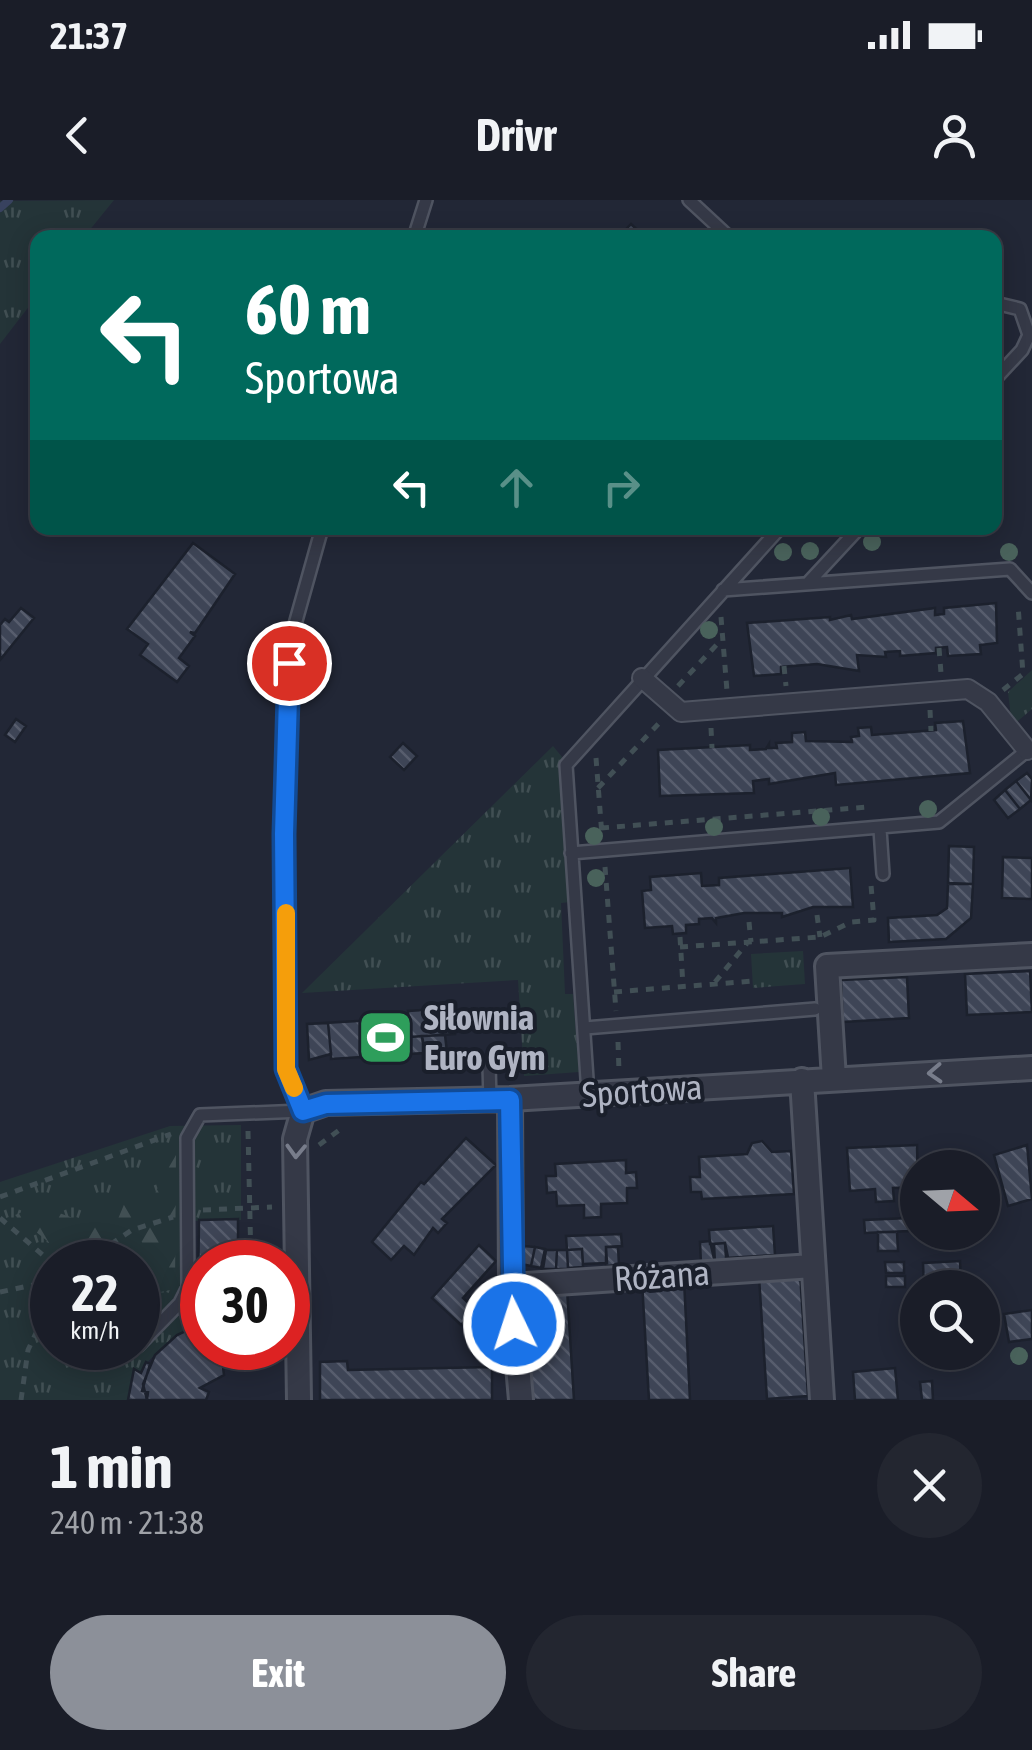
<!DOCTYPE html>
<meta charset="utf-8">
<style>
:root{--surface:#1a1d28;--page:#232630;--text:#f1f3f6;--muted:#9fa2a8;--line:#383b45;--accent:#8c9099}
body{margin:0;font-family:"Asap Condensed",sans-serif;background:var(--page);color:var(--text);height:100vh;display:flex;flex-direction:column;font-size:38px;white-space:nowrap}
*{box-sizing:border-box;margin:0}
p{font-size:32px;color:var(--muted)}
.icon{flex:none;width:55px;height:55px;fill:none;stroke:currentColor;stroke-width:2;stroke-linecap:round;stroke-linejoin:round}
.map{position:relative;height:1200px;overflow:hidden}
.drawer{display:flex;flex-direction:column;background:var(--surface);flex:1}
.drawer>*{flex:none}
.top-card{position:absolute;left:30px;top:30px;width:972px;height:305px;border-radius:20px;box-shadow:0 5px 25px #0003,0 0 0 2px var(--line);background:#00695c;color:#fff;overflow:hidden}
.needle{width:65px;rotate:109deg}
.buttons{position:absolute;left:900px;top:950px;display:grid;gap:20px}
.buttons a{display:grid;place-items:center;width:100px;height:100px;border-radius:50%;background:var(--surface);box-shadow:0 5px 25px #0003,0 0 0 2px var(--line);font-size:50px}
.speed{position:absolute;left:30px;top:1040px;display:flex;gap:20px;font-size:50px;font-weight:700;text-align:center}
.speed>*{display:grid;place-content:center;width:130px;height:130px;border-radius:50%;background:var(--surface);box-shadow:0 5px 25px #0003,0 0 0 2px var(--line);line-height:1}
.speed small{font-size:25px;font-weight:400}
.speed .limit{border:15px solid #d22;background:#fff;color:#111}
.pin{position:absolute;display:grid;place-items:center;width:85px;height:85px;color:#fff;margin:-42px;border:5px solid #fff;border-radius:50%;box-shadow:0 2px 10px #0007}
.me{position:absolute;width:110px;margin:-55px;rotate:356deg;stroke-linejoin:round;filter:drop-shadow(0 0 8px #0008)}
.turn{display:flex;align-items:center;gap:35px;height:210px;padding:0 50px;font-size:45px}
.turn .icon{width:130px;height:130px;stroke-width:2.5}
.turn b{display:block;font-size:70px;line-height:85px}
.lanes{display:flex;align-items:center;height:95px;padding:0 50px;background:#0003;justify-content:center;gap:50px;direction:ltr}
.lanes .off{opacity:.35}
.round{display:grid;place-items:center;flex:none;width:105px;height:105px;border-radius:52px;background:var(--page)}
.summary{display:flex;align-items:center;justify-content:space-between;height:170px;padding:0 50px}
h1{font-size:60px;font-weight:700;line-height:75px}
.action{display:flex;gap:20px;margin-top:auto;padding:20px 50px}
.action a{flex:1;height:115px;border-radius:60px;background:var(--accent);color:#fff;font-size:40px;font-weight:700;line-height:115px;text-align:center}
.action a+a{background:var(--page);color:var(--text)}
.status{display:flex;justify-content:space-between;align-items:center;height:70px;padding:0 50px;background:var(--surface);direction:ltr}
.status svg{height:28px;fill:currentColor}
header{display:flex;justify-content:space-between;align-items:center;height:130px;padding:0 50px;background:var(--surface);font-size:45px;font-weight:700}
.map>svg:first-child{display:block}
</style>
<div class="status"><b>21:37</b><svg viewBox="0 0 49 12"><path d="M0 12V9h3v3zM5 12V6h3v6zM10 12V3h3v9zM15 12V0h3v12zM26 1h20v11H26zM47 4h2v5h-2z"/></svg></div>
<header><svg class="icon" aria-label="back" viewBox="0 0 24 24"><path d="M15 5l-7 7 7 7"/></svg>Drivr<svg class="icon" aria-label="person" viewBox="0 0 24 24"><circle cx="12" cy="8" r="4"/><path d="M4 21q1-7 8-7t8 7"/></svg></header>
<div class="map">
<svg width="1032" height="1200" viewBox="0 0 1032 1200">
<defs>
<pattern id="grass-tufts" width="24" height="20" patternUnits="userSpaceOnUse" patternTransform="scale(2.5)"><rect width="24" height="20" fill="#243438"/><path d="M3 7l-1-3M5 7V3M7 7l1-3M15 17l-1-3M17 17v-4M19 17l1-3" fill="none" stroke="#414f53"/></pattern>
<pattern id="forest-firs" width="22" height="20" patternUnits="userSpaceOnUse" patternTransform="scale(2.5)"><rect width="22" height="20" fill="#243438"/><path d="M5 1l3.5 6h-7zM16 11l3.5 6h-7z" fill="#414f53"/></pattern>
<pattern id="building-back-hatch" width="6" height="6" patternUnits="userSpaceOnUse" patternTransform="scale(2.5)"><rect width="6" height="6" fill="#3e4556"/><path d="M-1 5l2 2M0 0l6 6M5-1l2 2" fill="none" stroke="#575d6d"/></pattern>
</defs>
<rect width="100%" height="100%" fill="#222736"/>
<path fill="url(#grass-tufts)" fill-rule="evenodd" d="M 114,0 L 84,37 L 38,38 L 37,96 L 0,144 L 0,1 Z
M 1032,470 L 1032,509 L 1012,526 L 1008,492 Z
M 553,546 L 562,557 L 570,702 L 561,703 L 565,794 L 573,794 L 579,872 L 524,876 L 518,780 L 302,793 Z
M 803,751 L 805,784 L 753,788 L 751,754 Z
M 241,925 L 241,1020 L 192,1021 L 191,1142 C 156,1145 137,1164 135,1200 L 0,1200 L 0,982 L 170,926 ZM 52,1062 L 138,1062 L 138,1148 L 52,1148 Z"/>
<path fill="url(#forest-firs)" d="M 176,950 L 175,1089 L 151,1094 L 142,1042 L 51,1044 L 15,1015 L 40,1006 L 73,1018 L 118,1019 L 128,995 L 152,1000 Z"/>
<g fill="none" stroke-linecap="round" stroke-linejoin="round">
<path stroke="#38425f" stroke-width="8" d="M 0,8 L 9,0"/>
</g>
<path fill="url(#building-back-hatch)" stroke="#1c212d" stroke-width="2.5" d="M 631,24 L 646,38 L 618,38 Z
M 193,343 L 235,374 L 195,433 L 190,432 L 195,436 L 179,458 L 189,466 L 177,482 L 140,455 L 148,444 L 127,429 Z
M 996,403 L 997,443 L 980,445 L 981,454 L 948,456 L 947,447 L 936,448 L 936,453 L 900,456 L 900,451 L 885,452 L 886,457 L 857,455 L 859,471 L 817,464 L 781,467 L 781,474 L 754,476 L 747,423 L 830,417 L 830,420 L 851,415 L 852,419 L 935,408 L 935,415 L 944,414 L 944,408 Z
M 21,408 L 34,418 L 0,460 L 0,425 L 5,419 L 9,422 Z
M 16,519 L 26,526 L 15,542 L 5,535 Z
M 963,521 L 970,573 L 836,585 L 835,573 L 769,584 L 769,579 L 753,581 L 754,593 L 660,596 L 658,550 L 750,545 L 750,550 L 766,549 L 769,544 L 769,548 L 777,548 L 776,543 L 792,542 L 792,533 L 805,532 L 806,541 L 852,542 L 851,537 L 859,536 L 858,528 L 871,527 L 872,535 L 936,530 L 935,523 Z
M 403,543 L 417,556 L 404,570 L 390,557 Z
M 1027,573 L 1032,579 L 1031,600 L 1016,581 Z
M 1016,581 L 1031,600 L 1020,609 L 1005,590 Z
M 1005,590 L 1020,609 L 1008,618 L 994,600 Z
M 949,646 L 974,647 L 973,684 L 948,683 Z
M 1003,657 L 1032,658 L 1032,699 L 1002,698 Z
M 850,668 L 853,707 L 813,707 L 782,717 L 782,713 L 744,713 L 716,718 L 716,723 L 712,718 L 699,719 L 699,724 L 686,725 L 686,733 L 673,734 L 672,726 L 645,728 L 642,691 L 651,690 L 650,677 L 701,673 L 702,686 L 719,685 L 719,678 Z
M 948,684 L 973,684 L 971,718 L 946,739 L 889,742 L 888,718 L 937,715 L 947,708 Z
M 1030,771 L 1032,812 L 967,815 L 965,774 Z
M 907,777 L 909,818 L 843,822 L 841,780 Z
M 454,808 L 455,834 L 410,837 L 408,811 Z
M 409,818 L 410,837 L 422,836 L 424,853 L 331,859 L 331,854 L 309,860 L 307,824 Z
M 328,823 L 331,854 L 309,860 L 307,824 Z
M 445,835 L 447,852 L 426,857 L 422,836 Z
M 466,938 L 496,965 L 442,1019 L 447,1023 L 438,1033 L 433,1028 L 414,1055 L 404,1046 L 391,1060 L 372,1042 L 421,982 L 424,984 Z
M 762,941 L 772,952 L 791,951 L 794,994 L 702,999 L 701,992 L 691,992 L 690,977 L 700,977 L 699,957 L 747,954 L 752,943 Z
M 917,945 L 918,987 L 893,988 L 894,1001 L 876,1002 L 875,989 L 850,991 L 847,948 Z
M 1027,945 L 1032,999 L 1008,1006 L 994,955 Z
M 626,960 L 626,973 L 636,972 L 637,988 L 627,988 L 627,1003 L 601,1004 L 601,1017 L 584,1018 L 584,1005 L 557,1006 L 556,992 L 547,993 L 546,976 L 556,976 L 555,964 Z
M 909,1018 L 909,1031 L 865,1033 L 864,1020 Z
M 238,1019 L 238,1062 L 202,1062 L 202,1148 L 240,1148 L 240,1159 L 222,1159 L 224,1175 L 200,1188 L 209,1192 L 206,1200 L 147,1200 L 143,1184 L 155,1155 L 177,1135 L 201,1124 L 200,1111 L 181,1112 L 194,1087 L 198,1089 L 199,1020 Z
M 773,1026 L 775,1055 L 726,1058 L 725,1043 L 710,1044 L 709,1030 Z
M 878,1032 L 897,1032 L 898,1051 L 878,1051 Z
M 929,1032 L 961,1032 L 962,1038 L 930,1042 Z
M 621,1034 L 622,1046 L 606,1047 L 607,1063 L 583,1064 L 582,1049 L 567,1050 L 566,1036 Z
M 710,1041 L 715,1063 L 701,1064 L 700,1042 Z
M 725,1043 L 729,1062 L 715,1063 L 714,1044 Z
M 479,1045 L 496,1061 L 463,1098 L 475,1109 L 461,1125 L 432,1098 Z
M 524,1046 L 535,1047 L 531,1066 L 521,1064 Z
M 535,1047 L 545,1049 L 541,1068 L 531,1066 Z
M 606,1047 L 618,1047 L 619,1065 L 606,1066 Z
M 582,1049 L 583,1067 L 568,1068 L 567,1050 Z
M 546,1050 L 557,1050 L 556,1069 L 543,1069 Z
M 557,1050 L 567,1050 L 568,1069 L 556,1069 Z
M 960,1061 L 961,1088 L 924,1088 L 923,1063 Z
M 885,1062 L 904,1062 L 904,1073 L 886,1073 Z
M 800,1073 L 808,1196 L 767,1199 L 759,1077 Z
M 886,1076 L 905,1076 L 905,1087 L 886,1087 Z
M 684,1080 L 690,1200 L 649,1200 L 642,1082 Z
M 567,1089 L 574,1200 L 532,1200 L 525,1092 Z
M 1032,1110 L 1032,1139 L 1009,1142 L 1004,1114 Z
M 500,1133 L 501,1156 L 475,1156 L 474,1134 Z
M 347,1161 L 348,1170 L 492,1167 L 492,1200 L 320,1200 L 320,1162 Z
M 146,1162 L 150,1164 L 142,1191 L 148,1192 L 147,1200 L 128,1200 L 134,1169 L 141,1173 Z
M 895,1168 L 898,1200 L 855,1200 L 853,1172 Z
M 932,1181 L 933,1200 L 922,1200 L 920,1182 Z"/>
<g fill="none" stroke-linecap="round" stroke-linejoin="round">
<defs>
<path id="service" d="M 689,0 L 730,38
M 414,38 L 426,0
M 995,103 L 1020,109 L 1029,135 L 1022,150 L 995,179
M 808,383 L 859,328
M 723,390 L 1010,369 L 1032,393
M 880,629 L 883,674
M 571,653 L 939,622 L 1029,549
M 585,828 L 815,809
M 489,865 L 490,900
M 588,894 L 566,565 L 780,328
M 138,1146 L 180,1103 L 188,1087 L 187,938 L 200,915 L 303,911 L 287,869 L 287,492 L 292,435 L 322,328"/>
<path id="pedestrian" d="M 642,478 L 681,512 L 968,489 L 988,502 L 1027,550"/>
<path id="minor" d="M 834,879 L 827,766 L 1032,755
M 802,880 L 822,1200
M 510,899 L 511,1086 L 521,1200
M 511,1086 L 813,1066
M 299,1200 L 295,939 L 303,911 L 326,903 L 510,899 L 1032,868"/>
</defs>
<use href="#service" stroke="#4f5461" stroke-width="16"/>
<use href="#pedestrian" stroke="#4f5461" stroke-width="22"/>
<use href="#minor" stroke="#4f5461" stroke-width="28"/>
<path stroke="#414f55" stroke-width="5" stroke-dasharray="8 8" stroke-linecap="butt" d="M 721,417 L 727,491
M 939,448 L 941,473
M 784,466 L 786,486
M 678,486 L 722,439
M 1003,490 L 1023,474 L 1018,405
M 930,510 L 931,531
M 711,528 L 712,548
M 596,558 L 602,636
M 598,588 L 662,520
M 601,628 L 868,607
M 605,667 L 616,811
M 817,715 L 820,737
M 749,722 L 751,742
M 680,737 L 683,786
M 680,747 L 820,737 L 851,722 L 874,720 L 871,685
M 715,782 L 748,742
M 614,792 L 753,781
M 618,842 L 619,871
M 248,931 L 251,1062
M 319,945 L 342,928
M 0,997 L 171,934
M 203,1010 L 272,1007
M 0,1018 L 52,1063
M 84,1062 L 132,1030 L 173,1017
M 0,1092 L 52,1081
M 252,1148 L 252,1161
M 21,1200 L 28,1150 L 52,1099"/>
<use href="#service" stroke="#353947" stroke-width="11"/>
<use href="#pedestrian" stroke="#353947" stroke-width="18"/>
<use href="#minor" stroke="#353947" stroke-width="22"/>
</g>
<g fill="#49625b">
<circle cx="872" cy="342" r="9"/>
<circle cx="810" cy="351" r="9"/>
<circle cx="783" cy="352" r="9"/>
<circle cx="1009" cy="352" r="9"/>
<circle cx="709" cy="430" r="9"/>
<circle cx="928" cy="609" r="9"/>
<circle cx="821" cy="617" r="9"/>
<circle cx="714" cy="627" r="9"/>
<circle cx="594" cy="636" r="9"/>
<circle cx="596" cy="678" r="9"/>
<circle cx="1019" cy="1156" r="9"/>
</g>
<defs><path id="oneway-chevron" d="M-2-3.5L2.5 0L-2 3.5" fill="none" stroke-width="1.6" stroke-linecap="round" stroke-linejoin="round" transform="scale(2.5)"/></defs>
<g stroke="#787d8b">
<use href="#oneway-chevron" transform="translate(935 873) rotate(177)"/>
<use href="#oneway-chevron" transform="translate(296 951) rotate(92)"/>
</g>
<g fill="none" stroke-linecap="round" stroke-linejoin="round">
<defs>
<path id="route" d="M 289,463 L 284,634 L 286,869 L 303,911 L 326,904 L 510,900 L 514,1124"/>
</defs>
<use href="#route" stroke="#114b97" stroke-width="25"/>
<use href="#route" stroke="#1a73e8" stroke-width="18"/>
<path stroke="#f59e0b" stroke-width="18" d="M 286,713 L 286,869 L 294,888"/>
</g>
<defs>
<symbol id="stadium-square" viewBox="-11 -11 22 22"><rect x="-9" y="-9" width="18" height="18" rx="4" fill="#2e9e5b" stroke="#1a1f2b"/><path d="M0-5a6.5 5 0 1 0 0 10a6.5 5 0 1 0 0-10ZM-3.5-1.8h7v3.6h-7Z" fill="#fff"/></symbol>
</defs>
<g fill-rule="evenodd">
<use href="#stadium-square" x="354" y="806" width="63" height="63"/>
</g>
<g text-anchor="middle" stroke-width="8" stroke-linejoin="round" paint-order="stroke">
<g font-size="35" font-weight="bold" fill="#afb4c3" stroke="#1a1f2b" text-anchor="start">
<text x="424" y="830">Siłownia<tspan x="424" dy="40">Euro Gym</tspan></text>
</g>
<g font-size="35" fill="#afb4c3" stroke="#1a1f2b">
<text transform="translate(642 891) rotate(-4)" y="12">Sportowa</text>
<text transform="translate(662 1076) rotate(-4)" y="12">Różana</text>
</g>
</g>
</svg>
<div class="buttons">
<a><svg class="needle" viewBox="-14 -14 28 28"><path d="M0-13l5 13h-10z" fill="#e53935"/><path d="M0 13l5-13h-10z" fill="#9fa2a8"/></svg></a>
<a><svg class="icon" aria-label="search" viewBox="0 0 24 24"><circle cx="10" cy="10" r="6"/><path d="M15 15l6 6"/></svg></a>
</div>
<div class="speed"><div>22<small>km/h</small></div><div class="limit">30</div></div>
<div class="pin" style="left:289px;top:463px;background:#d93025"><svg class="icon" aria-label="arrive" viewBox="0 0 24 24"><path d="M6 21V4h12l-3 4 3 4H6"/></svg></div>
<svg class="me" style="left:514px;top:1124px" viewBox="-20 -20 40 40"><circle r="17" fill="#1a73e8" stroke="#fff" stroke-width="3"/><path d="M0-11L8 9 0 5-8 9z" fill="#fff"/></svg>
<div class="top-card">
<div class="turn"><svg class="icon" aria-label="left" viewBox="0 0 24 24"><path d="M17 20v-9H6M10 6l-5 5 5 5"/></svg><div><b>60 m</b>Sportowa</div></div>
<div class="lanes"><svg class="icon" aria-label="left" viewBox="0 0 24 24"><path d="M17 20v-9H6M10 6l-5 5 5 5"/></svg><svg class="icon off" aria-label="ahead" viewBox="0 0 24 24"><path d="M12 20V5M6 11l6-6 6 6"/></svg><svg class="icon off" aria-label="right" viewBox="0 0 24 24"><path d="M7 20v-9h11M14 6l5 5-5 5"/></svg></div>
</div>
</div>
<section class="drawer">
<div class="summary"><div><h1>1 min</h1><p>240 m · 21:38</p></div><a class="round"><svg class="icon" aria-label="close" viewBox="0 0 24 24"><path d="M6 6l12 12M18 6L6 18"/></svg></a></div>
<div class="action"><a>Exit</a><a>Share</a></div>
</section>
